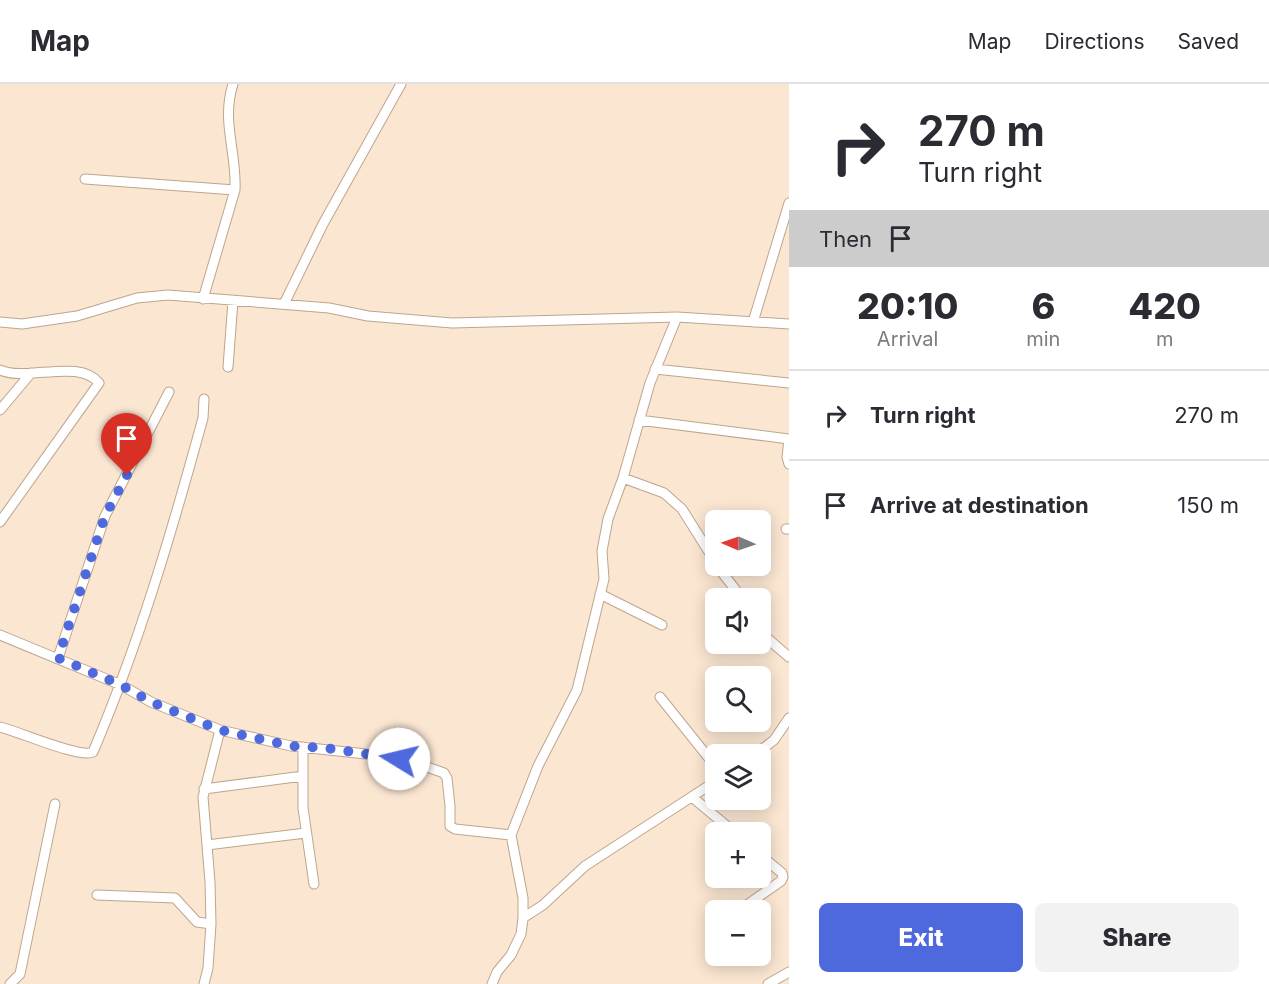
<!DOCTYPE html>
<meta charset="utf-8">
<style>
:root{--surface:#fff;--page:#f2f2f3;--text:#2b2b33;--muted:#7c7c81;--line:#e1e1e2;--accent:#4d69dd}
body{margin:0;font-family:Inter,sans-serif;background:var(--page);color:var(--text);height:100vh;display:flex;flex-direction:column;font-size:22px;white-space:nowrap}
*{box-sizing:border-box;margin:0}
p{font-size:20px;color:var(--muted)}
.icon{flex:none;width:33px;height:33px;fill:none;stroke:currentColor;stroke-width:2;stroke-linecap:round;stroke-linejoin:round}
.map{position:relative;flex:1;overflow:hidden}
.side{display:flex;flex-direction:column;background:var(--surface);width:480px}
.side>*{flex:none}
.top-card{background:#fff;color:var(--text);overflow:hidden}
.needle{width:39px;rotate:272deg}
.buttons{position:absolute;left:705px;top:426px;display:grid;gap:12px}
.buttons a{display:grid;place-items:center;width:66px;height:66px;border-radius:9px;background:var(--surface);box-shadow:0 3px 15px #0003;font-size:30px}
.pin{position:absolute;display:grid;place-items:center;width:51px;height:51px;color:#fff;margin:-62px -26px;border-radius:50% 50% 50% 0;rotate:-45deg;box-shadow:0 0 6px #0007}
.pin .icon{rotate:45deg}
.me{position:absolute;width:66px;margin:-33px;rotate:279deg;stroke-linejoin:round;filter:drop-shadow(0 0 4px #0008)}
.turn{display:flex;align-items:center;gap:21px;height:126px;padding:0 30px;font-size:27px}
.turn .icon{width:78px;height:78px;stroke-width:2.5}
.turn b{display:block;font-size:42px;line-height:51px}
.then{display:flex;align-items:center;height:57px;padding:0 30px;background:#0003;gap:12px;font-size:22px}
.eta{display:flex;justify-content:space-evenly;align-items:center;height:102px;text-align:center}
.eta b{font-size:36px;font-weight:800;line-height:42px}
.primary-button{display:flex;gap:12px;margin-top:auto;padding:12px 30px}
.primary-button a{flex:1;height:69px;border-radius:9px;background:var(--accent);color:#fff;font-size:24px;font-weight:800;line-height:69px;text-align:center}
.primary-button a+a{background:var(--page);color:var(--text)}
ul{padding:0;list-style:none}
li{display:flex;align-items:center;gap:18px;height:90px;padding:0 30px;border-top:2px solid var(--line)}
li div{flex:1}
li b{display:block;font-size:22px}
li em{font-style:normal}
header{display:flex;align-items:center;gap:36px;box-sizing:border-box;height:84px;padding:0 30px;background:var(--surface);border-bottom:2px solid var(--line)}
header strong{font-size:28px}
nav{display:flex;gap:33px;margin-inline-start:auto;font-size:21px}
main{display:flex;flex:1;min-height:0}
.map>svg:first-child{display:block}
</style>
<header>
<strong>Map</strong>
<nav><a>Map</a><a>Directions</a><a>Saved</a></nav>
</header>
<main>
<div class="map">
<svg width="789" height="900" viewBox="0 0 789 900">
<rect width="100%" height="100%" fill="#fbe6d2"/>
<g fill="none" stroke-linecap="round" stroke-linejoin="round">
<defs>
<path id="minor" d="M 85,95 L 235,106
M 203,215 L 235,106 C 237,68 221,38 233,0
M 284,220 L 323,140 L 401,0
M 0,238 L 22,240 L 77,232 L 137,214 L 168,211 L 329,224 L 368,232 L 452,239 L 677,233 L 789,240
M 753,238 L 789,119
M 228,283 L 233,217
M 655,285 L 789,299
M 0,286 C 27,298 79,274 99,299 L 0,438
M 0,326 L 31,289
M 639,336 L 789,355
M 789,355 L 787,373 L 789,380
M 623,394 L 664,409 L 682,425 L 716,479
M 786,445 L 789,445
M 717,482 L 742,514
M 600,510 L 662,541
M 760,544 L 767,554 L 789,573
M 0,551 L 121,601 L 151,618 L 220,646 L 291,662 L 385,672 L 413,678 L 444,689 L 447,694 L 450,722 L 450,742 L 455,745 L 511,751
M 58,574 L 105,432 L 169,308
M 660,613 L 716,683
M 0,643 C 18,647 80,675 93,668 C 139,560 172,447 203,334 L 204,315
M 303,663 L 303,724 L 314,800
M 756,670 L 774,656 L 789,634
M 204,705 L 303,692
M 692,713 L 734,748
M 207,761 L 306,749
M 97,811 L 175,814 L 197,838 L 211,840
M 744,823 L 781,797 L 783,793 L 782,789 L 760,771
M 523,834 L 543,821 L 585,782 L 716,697
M 10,900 L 20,890 L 55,720
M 204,900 L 208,884 L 211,840 L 210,798 L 203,713 L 220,646
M 492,900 L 497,888 L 511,871 L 521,850 L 523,834 L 523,814 L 511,751 L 538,682 L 577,606 L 604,495 L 602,467 L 608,435 L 623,394 L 650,299 L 677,233
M 768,900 L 789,888"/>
</defs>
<use href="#minor" stroke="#bea58d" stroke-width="11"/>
<use href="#minor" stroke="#fff" stroke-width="9"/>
</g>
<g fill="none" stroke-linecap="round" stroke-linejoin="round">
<path stroke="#4d69dd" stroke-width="10" stroke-dasharray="0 18" d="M 127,391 L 105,432 L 58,574 L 121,601 L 151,618 L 220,646 L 291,662 L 326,664 L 399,675"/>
</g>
</svg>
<div class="buttons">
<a><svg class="needle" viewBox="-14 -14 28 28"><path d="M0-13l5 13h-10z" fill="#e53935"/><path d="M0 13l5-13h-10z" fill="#7c7c81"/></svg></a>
<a><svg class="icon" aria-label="sound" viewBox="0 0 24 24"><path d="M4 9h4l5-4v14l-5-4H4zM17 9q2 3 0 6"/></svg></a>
<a><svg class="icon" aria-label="search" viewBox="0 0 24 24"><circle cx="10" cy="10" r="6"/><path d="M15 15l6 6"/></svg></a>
<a><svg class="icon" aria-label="layers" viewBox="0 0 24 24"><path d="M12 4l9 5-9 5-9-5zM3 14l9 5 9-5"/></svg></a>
<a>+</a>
<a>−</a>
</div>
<div class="pin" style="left:127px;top:391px;background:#d93025"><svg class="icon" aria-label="arrive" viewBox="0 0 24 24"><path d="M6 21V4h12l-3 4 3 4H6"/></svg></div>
<svg class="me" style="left:399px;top:675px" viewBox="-20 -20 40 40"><circle r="19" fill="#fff"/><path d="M0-13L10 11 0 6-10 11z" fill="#4d69dd"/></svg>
</div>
<section class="side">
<div class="top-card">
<div class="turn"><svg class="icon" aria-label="right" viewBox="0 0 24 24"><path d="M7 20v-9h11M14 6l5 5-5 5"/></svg><div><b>270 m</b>Turn right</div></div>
<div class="then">Then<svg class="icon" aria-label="arrive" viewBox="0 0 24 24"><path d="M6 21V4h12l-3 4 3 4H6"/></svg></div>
</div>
<div class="eta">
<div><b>20:10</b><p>Arrival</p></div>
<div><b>6</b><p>min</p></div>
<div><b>420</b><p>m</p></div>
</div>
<ul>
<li><svg class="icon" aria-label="right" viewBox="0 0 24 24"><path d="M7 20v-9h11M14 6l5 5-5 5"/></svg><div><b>Turn right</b></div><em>270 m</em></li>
<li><svg class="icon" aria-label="arrive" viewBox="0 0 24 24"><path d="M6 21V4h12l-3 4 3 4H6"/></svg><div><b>Arrive at destination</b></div><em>150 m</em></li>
</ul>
<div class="primary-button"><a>Exit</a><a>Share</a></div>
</section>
</main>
